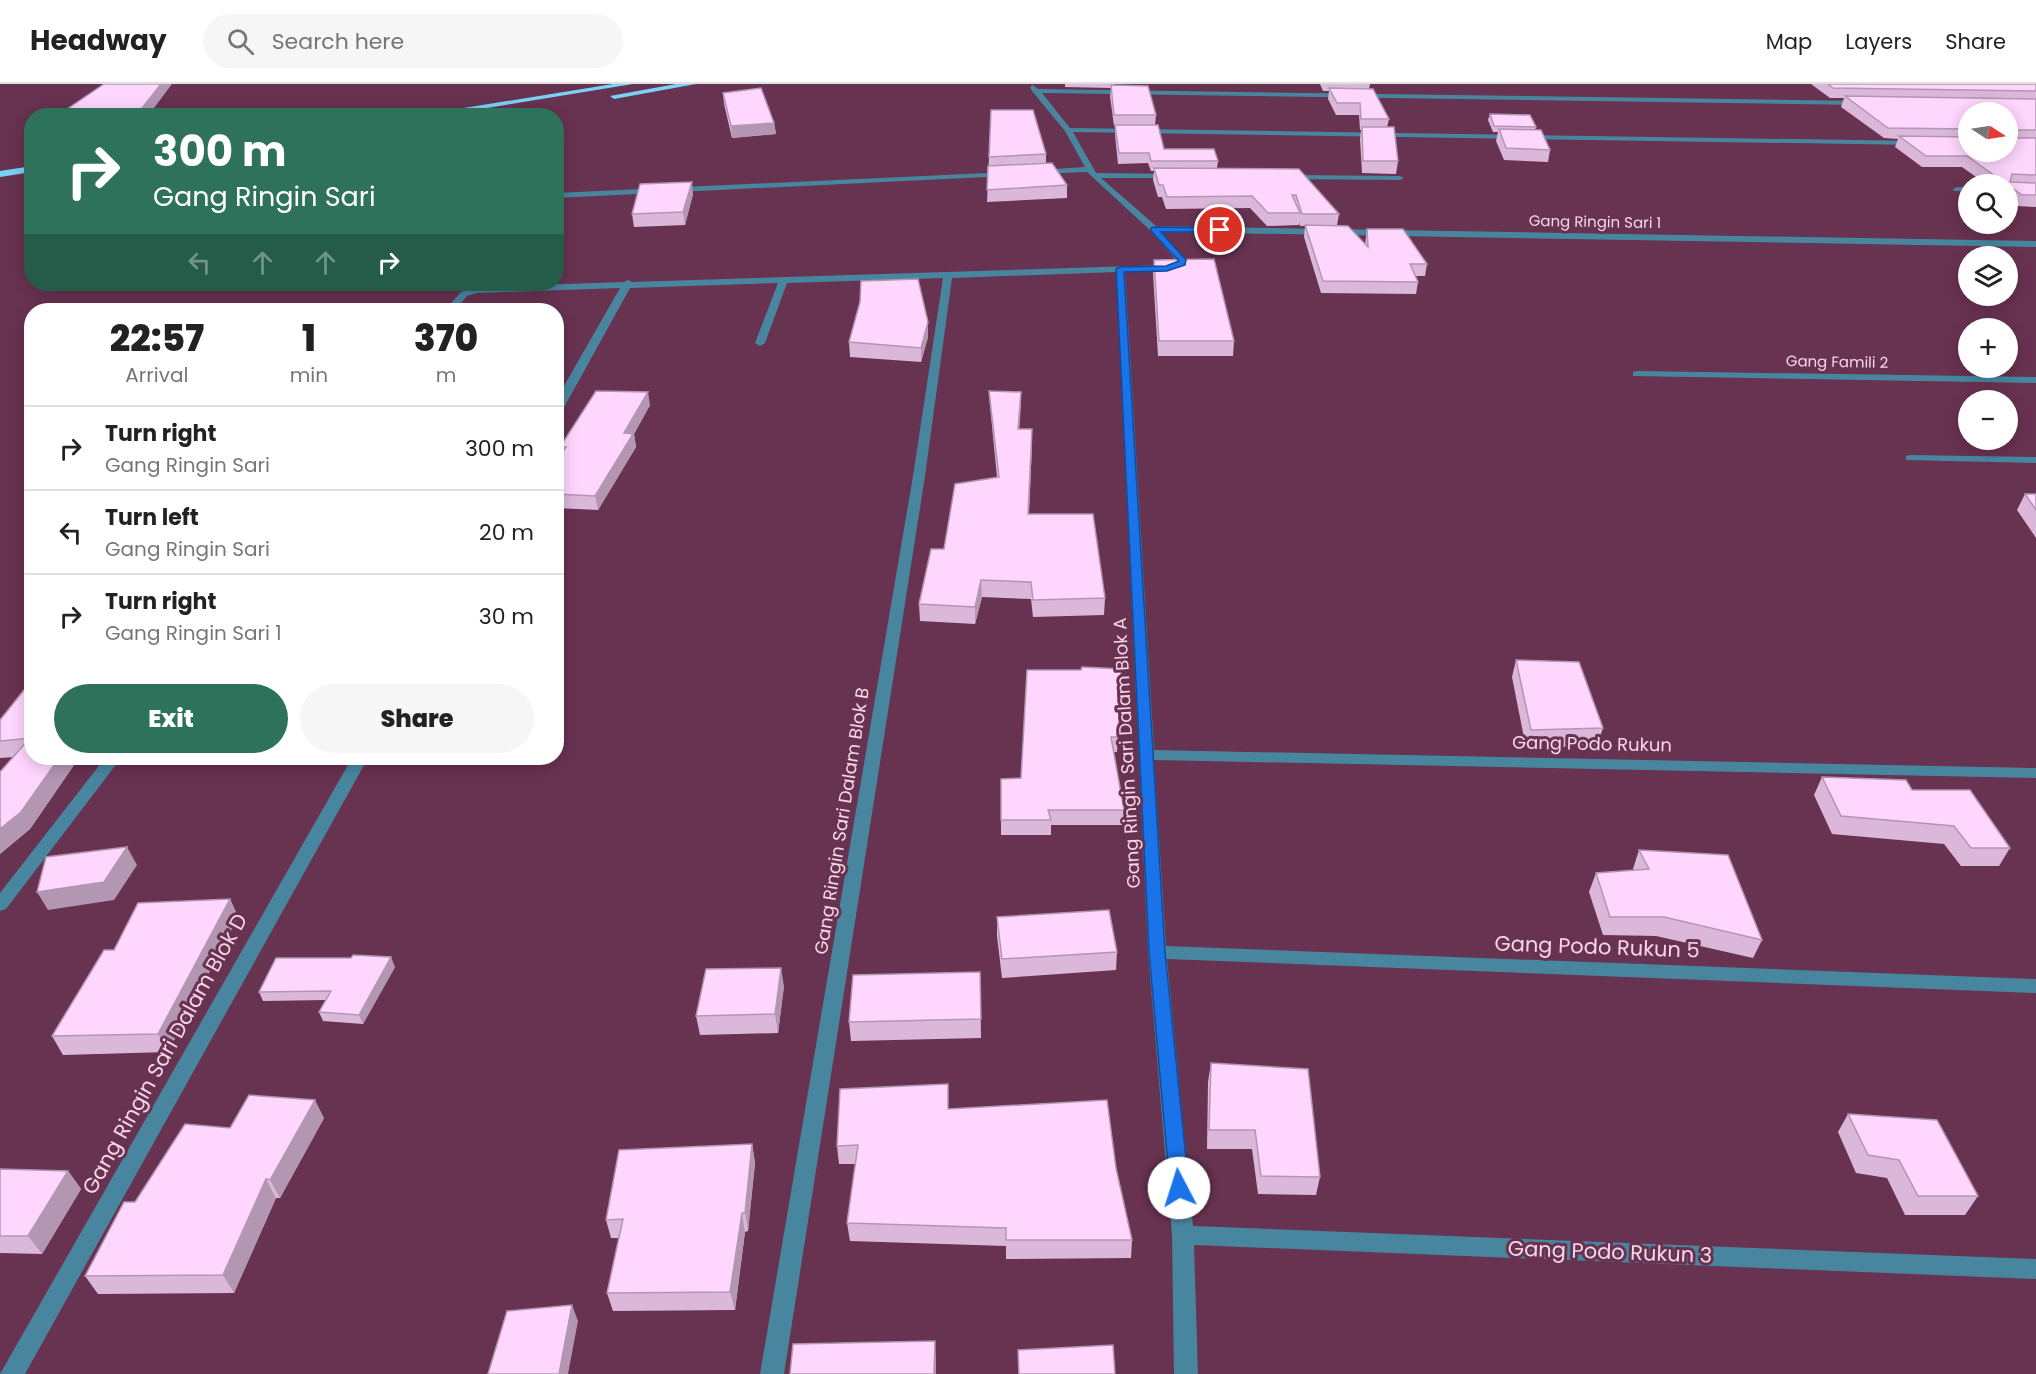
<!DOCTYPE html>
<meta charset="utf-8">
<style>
:root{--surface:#fff;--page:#f6f6f6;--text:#222;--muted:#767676;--line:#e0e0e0;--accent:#2e725c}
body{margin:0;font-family:Poppins,sans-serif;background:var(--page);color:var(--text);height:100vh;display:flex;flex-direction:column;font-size:22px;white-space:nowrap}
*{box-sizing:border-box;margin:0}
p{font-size:20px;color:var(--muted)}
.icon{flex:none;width:33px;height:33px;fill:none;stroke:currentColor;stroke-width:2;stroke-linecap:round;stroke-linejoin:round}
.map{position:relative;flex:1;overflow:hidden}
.sheet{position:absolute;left:24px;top:219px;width:540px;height:462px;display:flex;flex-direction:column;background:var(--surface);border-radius:24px;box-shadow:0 3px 15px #0003}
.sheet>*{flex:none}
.top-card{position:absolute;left:24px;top:24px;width:540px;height:183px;border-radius:24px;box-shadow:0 3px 15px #0003;background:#2e725c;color:#fff;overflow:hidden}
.needle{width:39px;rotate:102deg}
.fabs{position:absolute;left:1958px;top:18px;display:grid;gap:12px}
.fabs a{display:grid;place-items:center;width:60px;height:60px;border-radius:50%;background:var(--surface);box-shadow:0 3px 15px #0003;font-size:30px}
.pin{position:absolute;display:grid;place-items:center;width:51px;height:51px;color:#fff;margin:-26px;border:3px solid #fff;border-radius:50%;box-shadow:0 2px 6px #0007}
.me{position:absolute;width:66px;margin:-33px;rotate:355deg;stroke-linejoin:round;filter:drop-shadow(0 0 4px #0008)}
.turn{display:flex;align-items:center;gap:21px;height:126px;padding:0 30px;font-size:27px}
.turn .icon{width:78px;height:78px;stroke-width:2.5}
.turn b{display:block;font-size:42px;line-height:51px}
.lanes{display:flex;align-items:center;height:57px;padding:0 30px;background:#0003;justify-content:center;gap:30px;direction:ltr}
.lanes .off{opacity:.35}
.eta{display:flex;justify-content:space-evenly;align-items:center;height:102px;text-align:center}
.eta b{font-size:36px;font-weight:800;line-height:42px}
.action{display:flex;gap:12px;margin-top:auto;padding:12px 30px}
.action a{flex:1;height:69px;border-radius:36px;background:var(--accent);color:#fff;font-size:24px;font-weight:800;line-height:69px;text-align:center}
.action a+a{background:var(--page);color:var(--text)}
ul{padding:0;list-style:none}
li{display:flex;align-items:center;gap:18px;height:84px;padding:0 30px;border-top:2px solid var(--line)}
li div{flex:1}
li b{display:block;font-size:22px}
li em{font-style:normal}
header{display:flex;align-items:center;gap:36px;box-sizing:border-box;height:84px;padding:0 30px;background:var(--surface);border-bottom:2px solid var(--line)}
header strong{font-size:28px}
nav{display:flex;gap:33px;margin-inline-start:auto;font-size:21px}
.search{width:420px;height:54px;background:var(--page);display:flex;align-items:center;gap:15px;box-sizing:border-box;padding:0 21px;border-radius:33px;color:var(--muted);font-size:22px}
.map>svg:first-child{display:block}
</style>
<header>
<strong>Headway</strong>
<div class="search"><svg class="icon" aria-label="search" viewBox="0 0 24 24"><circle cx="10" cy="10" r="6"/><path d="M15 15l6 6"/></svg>Search here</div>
<nav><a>Map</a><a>Layers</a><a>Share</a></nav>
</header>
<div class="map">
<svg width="2036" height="1290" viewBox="0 0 2036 1290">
<rect width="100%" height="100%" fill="#683251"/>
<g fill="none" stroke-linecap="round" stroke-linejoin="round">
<path fill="#4886a0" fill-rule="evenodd" d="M 1033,1 L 1038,5 L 1862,17 L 1866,19 L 1862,21 L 1042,9 L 1070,44 L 1917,57 L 1921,59 L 1917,61 L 1073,48 L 1096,89 L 1175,90 L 1175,94 L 1101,94 L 1156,142 L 2036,157 L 2036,163 L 1161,148 L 1185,174 L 1185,181 L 1166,187 L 1125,188 L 1154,666 L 2036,684 L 2036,694 L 1154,676 L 1166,862 L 2036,895 L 2036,909 L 1167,875 L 1193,1142 L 2036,1175 L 2036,1195 L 1194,1161 L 1198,1290 L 1174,1290 L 1172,1151 L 1148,868 L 1116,188 L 952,194 L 925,392 L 784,1290 L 760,1290 L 913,392 L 943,194 L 787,199 L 765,259 L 760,262 L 755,259 L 778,199 L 630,204 L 562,327 L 556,330 L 556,316 L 620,204 L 477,209 L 467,212 L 455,226 L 445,226 L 461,208 L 476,203 L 624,198 L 628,196 L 632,198 L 1165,181 L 1177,177 L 1151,147 L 1087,88 L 1036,90 L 1035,88 L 1039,86 L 1085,83 L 1065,47 L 1032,7 L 1030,3 Z
M 1009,88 L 1009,92 L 1006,92 L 556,114 L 556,109 Z
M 1286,91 L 1400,92 L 1404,94 L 1400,96 L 1283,95 L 1283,91 Z
M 1957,103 L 1968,103 L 1968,107 L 1954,107 L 1953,105 Z
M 1637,287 L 2036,293 L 2036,299 L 1633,292 L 1633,288 Z
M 1910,371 L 2036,373 L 2036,379 L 1906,376 L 1906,372 Z
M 105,674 L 121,674 L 6,825 L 0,827 L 0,809 Z
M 352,674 L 368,674 L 25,1290 L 0,1290 Z"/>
<path fill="#79d2f7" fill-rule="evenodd" d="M 613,0 L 633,0 L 439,32 L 414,32 Z
M 676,0 L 696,0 L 614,15 L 610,12 Z
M 32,82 L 32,88 L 0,93 L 0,87 Z"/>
</g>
<path fill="#dbb8da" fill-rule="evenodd" d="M 1065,0 L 1115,0 L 1115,1 L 1156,31 L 1155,41 L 1164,65 L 1218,77 L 1217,84 L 1299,85 L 1339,130 L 1337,141 L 1365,161 L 1367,145 L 1427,180 L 1425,192 L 1415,192 L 1418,198 L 1416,210 L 1321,209 L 1304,153 L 1305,142 L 1300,142 L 1299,138 L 1299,141 L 1267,142 L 1250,124 L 1166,125 L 1162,113 L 1158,113 L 1153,96 L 1154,87 L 1151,87 L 1148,79 L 1118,80 L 1115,51 L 1115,42 L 1114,42 L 1110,12 L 1111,4 L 1065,3 Z
M 1320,0 L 1370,0 L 1369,5 L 1389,35 L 1387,43 L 1398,77 L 1396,90 L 1362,89 L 1360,55 L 1361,46 L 1360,46 L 1359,31 L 1336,31 L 1328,15 L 1329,7 L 1323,7 Z
M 1811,0 L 2036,0 L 2036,123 L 2017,122 L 2007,115 L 2007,100 L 1986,100 L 1962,83 L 1922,83 L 1895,63 L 1898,55 L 1884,54 L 1841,23 L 1844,14 L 1830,14 ZM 1968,28 L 2007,68 L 1968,68 Z
M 723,9 L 774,39 L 776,50 L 732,54 L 724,20 Z
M 1490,30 L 1536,43 L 1535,46 L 1550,66 L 1548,78 L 1504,76 L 1496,57 L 1498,48 L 1493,48 L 1488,36 Z
M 1046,70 L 1046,79 L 1067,101 L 1067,114 L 987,118 L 989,73 Z
M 693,110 L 685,141 L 634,143 L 632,130 Z
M 1154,176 L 1234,257 L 1233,272 L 1158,272 L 1153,190 Z
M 928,253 L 921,278 L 850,273 L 849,258 Z
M 989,307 L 1021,308 L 1019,345 L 1032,361 L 1029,430 L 1105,514 L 1104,531 L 1033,533 L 1031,515 L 982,513 L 975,540 L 920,537 L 919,520 L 944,465 L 997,393 L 990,322 Z
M 650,321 L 634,350 L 636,363 L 598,426 L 556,424 L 556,378 L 561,370 L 560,363 Z
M 2025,410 L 2036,410 L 2036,454 L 2017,426 Z
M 1516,576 L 1603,644 L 1597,662 L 1526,664 L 1512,593 Z
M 1121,585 L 1117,668 L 1114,668 L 1124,726 L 1123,741 L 1051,741 L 1051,751 L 1001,751 L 1001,695 L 1021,694 Z
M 32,596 L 32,674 L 70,674 L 74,681 L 30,745 L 0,770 L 0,688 L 14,673 L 0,674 L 0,636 Z
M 1822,693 L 1912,706 L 2010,764 L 1999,782 L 1961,782 L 1944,760 L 1832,750 L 1814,711 Z
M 1639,766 L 1762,856 L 1753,874 L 1656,852 L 1603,851 L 1589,808 L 1596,789 L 1634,786 L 1633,785 Z
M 230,815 L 238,833 L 168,968 L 63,971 L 52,952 L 114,866 Z
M 997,833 L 1117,868 L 1116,886 L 1002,894 L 997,852 Z
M 395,883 L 363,940 L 323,937 L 319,928 L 326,916 L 263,917 L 259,908 Z
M 980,888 L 981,954 L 851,957 L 849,938 Z
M 784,902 L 778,949 L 700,951 L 696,932 Z
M 1211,979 L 1320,1093 L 1316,1111 L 1258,1110 L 1252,1065 L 1207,1065 L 1208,998 Z
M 948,1025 L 1116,1084 L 1132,1156 L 1131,1174 L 1006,1175 L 1006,1162 L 850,1157 L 847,1139 L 855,1080 L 839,1080 L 837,1062 Z
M 1848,1030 L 1978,1112 L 1965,1131 L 1905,1131 L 1887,1094 L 1856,1089 L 1838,1048 Z
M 324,1034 L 280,1114 L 276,1114 L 234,1209 L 98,1210 L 85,1192 L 135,1118 L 230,1044 Z
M 752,1060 L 755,1079 L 748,1147 L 745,1148 L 735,1226 L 613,1227 L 607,1209 L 619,1154 L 611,1154 L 606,1136 Z
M 0,1085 L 68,1087 L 81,1105 L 42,1170 L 0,1169 Z"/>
<path fill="#b296b2" d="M 161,0 L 172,0 L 148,32 L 136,32 Z
M 774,39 L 776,50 L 732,54 L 731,42 Z
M 692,98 L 693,110 L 685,141 L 683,128 Z
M 928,238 L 928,253 L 921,278 L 921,264 Z
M 648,308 L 650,321 L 634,350 L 636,363 L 598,426 L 595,412 L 624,349 Z
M 1021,308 L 1021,323 L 1018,361 L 1018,345 Z
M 1032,345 L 1032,361 L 1028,446 L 1028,430 Z
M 981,496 L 982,513 L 975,540 L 975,523 Z
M 59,674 L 70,674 L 74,681 L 30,745 L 0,770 L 0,745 Z
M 127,763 L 137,781 L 114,816 L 48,826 L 37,808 Z
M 230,815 L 238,833 L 168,968 L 158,950 Z
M 391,873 L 395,883 L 363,940 L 359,931 Z
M 781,884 L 784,902 L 778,949 L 775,930 Z
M 315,1016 L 324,1034 L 280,1114 L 270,1096 Z
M 752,1060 L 755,1079 L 748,1147 L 745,1129 Z
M 68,1087 L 81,1105 L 42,1170 L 28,1152 Z
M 266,1095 L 276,1114 L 234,1209 L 223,1191 Z
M 742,1129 L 745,1148 L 735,1226 L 730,1208 Z
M 572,1221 L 578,1237 L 568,1290 L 559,1290 Z
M 935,1257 L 936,1275 L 936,1290 L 934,1290 Z"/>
<path fill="#ffd6fe" stroke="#b296b2" stroke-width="1.5" d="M 104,0 L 161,0 L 136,32 L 57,32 Z
M 1828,0 L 2036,0 L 2036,7 L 1833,4 Z
M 1111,1 L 1148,2 L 1156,31 L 1114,31 Z
M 761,4 L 774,39 L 731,42 L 723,9 Z
M 1329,4 L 1373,5 L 1389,35 L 1361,35 L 1360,19 L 1337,19 Z
M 1845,12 L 2036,15 L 2036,46 L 2011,46 L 2009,52 L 2012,54 L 2036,54 L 2036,91 L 2012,90 L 2010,98 L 2036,99 L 2036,111 L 2022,111 L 1967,72 L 1926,72 L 1899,52 L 1968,53 L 1968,68 L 2007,68 L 2007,28 L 1968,28 L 1968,45 L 1888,44 Z
M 991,26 L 1033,26 L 1046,70 L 989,73 Z
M 1490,30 L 1530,31 L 1536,43 L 1494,42 Z
M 1115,41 L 1158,41 L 1164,65 L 1214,65 L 1218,77 L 1151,77 L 1149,69 L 1119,69 Z
M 1362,43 L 1394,43 L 1398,77 L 1363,77 Z
M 1499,45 L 1541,46 L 1550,66 L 1506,64 Z
M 1052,79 L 1067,101 L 987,106 L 988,82 Z
M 1154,84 L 1299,85 L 1339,130 L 1302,130 L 1296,111 L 1292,111 L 1300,129 L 1268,129 L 1252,112 L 1167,113 L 1163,101 L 1159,101 Z
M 692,98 L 683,128 L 632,130 L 640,100 Z
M 1305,141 L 1348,142 L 1368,163 L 1367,145 L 1403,145 L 1427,180 L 1410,180 L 1418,198 L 1323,197 Z
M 1214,175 L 1234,257 L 1159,257 L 1154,176 Z
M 918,195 L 928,238 L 921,264 L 849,258 L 860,218 L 861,197 Z
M 596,307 L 648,308 L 624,349 L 633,350 L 595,412 L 556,410 L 556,378 L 566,363 L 560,363 Z
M 989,307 L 1021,308 L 1018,345 L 1032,345 L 1028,430 L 1093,430 L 1105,514 L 1033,516 L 1031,498 L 981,496 L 975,523 L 919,520 L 931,465 L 944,465 L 955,400 L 999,393 Z
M 2025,410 L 2036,410 L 2036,426 Z
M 1516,576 L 1579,578 L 1603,644 L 1531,646 Z
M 1082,583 L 1121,585 L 1118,653 L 1111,653 L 1124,726 L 1048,726 L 1051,736 L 1001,736 L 1001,695 L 1021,694 L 1027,586 L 1081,586 Z
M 32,596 L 32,654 L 0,657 L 0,636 Z
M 29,655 L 32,655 L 32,674 L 59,674 L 21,728 L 0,745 L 0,688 Z
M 1822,693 L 1906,696 L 1912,706 L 1970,706 L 2010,764 L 1971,764 L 1954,742 L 1841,732 Z
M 127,763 L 104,798 L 37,808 L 46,773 Z
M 1639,766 L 1728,771 L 1762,856 L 1664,833 L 1610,833 L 1596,789 L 1649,785 Z
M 230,815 L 158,950 L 52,952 L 104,866 L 114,866 L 138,819 Z
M 1109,826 L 1117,868 L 1002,875 L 997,833 Z
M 353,871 L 391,873 L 359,931 L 319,928 L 331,907 L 259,908 L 276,874 L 351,874 Z
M 781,884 L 775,930 L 696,932 L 706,885 Z
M 980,888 L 981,935 L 849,938 L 853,891 Z
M 1211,979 L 1308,985 L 1320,1093 L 1261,1092 L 1255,1046 L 1209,1046 Z
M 948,1000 L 948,1025 L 1107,1016 L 1116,1084 L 1132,1156 L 1006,1156 L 1006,1144 L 847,1139 L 858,1061 L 837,1062 L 840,1005 Z
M 249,1011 L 315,1016 L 270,1096 L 266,1095 L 223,1191 L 85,1192 L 124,1118 L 135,1118 L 185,1040 L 230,1044 Z
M 1848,1030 L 1937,1036 L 1978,1112 L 1918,1112 L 1899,1076 L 1868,1071 Z
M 752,1060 L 745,1129 L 742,1129 L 730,1208 L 607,1209 L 623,1135 L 606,1136 L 619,1066 Z
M 0,1085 L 68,1087 L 28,1152 L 0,1152 Z
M 572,1221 L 559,1290 L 488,1290 L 507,1227 Z
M 935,1257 L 934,1290 L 790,1290 L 793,1260 Z
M 1113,1261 L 1115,1290 L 1019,1290 L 1018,1266 Z"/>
<path fill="#1a73e8" stroke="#114b97" stroke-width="1.5" d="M 1154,143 L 1220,144 L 1224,146 L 1220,148 L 1161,148 L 1186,176 L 1185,181 L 1167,187 L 1124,188 L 1165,868 L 1189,1104 L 1186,1109 L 1179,1112 L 1172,1109 L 1170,1104 L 1149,868 L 1116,185 L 1120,183 L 1166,182 L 1179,177 L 1151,147 L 1151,144 Z"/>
<g text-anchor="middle" stroke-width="6" stroke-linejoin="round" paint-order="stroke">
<g font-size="15" fill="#f8d6e7" stroke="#683251">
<text transform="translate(1595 138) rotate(1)" y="5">Gang Ringin Sari 1</text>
<text transform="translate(1837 278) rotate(1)" y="5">Gang Famili 2</text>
</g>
<g font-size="18" fill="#f8d6e7" stroke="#683251">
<text transform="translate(1592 660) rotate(1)" y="6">Gang Podo Rukun</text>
<text transform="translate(1127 669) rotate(-93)" y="6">Gang Ringin Sari Dalam Blok A</text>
<text transform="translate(842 737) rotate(-81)" y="6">Gang Ringin Sari Dalam Blok B</text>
</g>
<g font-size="21" fill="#f8d6e7" stroke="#683251">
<text transform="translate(1597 863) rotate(2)" y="7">Gang Podo Rukun 5</text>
<text transform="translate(165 970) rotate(-61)" y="7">Gang Ringin Sari Dalam Blok D</text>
<text transform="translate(1610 1168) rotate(2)" y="7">Gang Podo Rukun 3</text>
</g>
</g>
</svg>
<div class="fabs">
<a><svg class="needle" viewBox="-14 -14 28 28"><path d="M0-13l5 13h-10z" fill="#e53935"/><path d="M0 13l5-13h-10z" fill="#767676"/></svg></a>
<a><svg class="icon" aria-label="search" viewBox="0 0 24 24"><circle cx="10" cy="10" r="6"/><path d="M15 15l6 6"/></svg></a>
<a><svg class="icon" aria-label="layers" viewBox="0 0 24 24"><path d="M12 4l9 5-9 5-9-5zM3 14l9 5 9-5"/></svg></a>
<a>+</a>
<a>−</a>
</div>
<div class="pin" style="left:1220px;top:146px;background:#d93025"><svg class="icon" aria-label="arrive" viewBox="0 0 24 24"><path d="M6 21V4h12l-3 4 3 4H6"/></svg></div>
<svg class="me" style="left:1179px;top:1104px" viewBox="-20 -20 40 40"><circle r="19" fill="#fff"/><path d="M0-13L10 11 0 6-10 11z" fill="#1a73e8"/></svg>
<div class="top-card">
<div class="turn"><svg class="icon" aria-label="right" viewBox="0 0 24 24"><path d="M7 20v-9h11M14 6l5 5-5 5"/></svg><div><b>300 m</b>Gang Ringin Sari</div></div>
<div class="lanes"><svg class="icon off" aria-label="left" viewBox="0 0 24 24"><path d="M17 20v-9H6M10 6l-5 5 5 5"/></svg><svg class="icon off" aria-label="ahead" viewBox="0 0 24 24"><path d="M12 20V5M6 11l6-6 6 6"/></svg><svg class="icon off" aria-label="ahead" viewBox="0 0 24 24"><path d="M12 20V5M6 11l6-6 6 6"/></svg><svg class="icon" aria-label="right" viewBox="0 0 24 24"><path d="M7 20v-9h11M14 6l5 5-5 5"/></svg></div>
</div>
<section class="sheet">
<div class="eta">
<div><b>22:57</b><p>Arrival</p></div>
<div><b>1</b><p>min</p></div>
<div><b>370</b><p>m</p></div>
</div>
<ul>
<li><svg class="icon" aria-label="right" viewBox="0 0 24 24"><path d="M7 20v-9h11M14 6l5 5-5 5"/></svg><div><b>Turn right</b><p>Gang Ringin Sari</p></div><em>300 m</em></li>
<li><svg class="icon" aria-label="left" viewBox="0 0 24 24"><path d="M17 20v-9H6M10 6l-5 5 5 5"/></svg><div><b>Turn left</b><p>Gang Ringin Sari</p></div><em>20 m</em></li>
<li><svg class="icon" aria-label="right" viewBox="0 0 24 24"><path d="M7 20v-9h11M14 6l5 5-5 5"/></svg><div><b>Turn right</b><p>Gang Ringin Sari 1</p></div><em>30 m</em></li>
</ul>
<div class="action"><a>Exit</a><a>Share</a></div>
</section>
</div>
